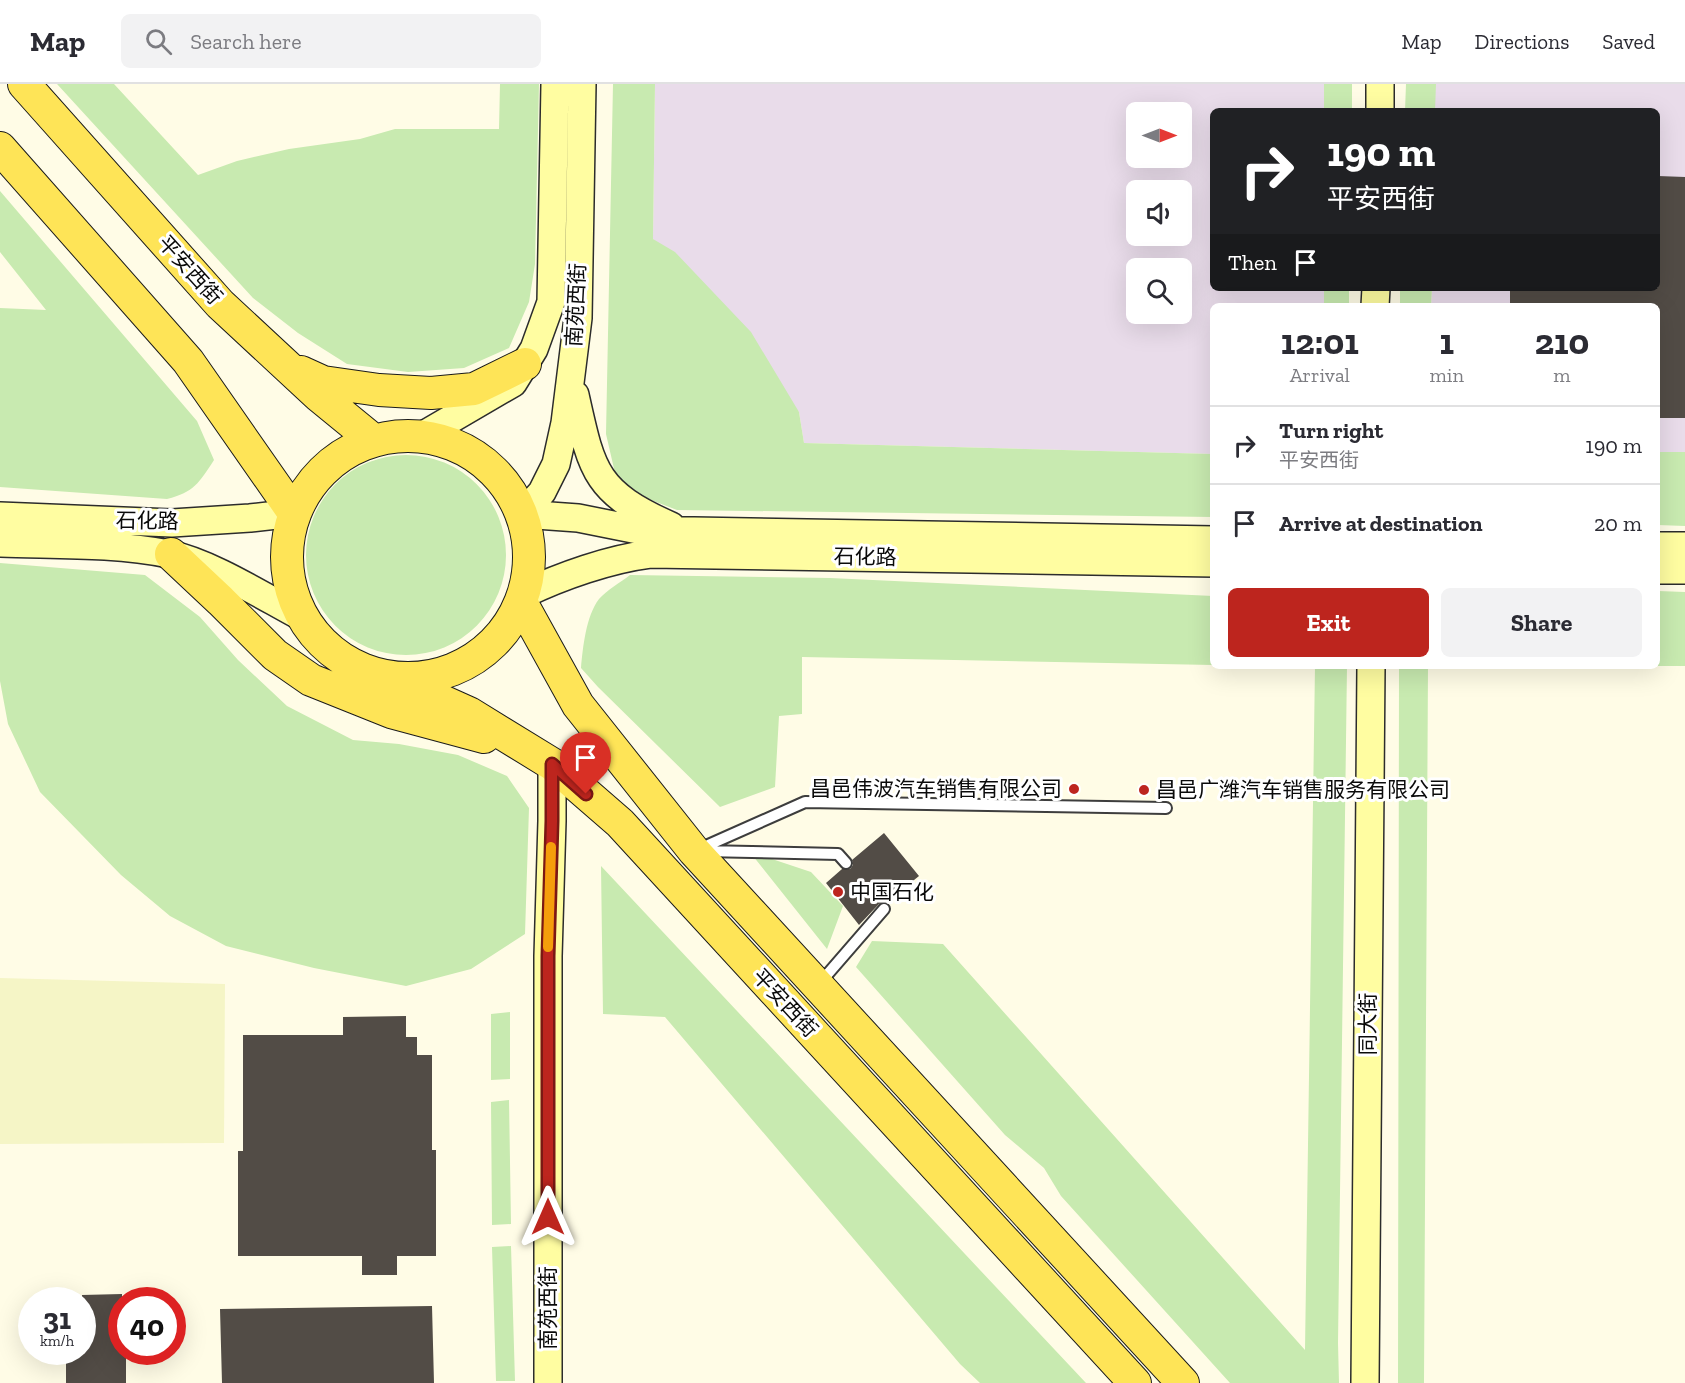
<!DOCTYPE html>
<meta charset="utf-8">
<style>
:root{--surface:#fff;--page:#f2f2f3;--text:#2b2b33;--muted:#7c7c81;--line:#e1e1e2;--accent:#bd251e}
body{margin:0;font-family:"Zilla Slab","Noto Sans SC",serif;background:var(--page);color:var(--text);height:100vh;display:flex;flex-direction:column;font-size:22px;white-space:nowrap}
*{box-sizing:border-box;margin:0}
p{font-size:20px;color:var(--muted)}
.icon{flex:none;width:33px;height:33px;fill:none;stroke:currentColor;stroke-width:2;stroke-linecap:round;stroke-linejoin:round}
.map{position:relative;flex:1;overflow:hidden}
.sheet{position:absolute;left:1210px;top:219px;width:450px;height:366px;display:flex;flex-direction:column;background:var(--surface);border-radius:9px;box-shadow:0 6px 24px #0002}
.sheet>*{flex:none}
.guide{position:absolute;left:1210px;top:24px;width:450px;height:183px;border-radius:9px;box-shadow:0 6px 24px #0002;background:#202124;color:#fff;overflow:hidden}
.needle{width:39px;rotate:90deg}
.buttons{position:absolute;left:1126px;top:18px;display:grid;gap:12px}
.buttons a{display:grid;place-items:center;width:66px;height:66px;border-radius:9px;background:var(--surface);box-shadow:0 6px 24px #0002;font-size:30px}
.speed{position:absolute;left:18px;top:1203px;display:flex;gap:12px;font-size:30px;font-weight:700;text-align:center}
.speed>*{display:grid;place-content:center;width:78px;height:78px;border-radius:50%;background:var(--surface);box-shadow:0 6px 24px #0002;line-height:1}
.speed small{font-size:15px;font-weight:400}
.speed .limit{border:9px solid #d22;background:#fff;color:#111}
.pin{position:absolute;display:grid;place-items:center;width:51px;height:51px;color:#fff;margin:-62px -26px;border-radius:50% 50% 50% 0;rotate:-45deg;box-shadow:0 0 6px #0007}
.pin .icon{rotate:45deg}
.me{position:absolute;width:66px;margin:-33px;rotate:0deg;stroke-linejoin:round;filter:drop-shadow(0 0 4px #0008)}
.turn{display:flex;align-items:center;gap:21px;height:126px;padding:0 18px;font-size:27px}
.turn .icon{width:78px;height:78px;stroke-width:2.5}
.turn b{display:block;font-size:42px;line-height:51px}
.then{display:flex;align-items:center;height:57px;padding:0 18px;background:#0003;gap:12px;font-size:22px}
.eta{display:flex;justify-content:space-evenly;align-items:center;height:102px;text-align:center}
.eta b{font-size:36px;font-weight:800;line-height:42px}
.cta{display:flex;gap:12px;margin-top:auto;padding:12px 18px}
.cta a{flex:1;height:69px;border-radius:9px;background:var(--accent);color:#fff;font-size:24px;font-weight:800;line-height:69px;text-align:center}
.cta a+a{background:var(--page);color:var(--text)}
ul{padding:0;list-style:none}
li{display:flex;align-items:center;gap:18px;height:78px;padding:0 18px;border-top:2px solid var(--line)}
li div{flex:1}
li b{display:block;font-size:22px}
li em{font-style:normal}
header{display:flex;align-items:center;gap:36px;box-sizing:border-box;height:84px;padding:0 30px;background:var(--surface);border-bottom:2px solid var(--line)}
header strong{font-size:28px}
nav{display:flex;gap:33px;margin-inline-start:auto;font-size:21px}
.search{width:420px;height:54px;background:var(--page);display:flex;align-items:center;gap:15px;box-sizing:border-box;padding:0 21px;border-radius:9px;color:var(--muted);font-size:22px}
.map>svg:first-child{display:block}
</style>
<header>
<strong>Map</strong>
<div class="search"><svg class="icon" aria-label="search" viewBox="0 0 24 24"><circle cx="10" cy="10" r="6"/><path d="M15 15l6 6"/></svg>Search here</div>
<nav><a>Map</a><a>Directions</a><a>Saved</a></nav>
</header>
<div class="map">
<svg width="1685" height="1299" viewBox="0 0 1685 1299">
<rect width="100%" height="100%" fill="#fffce6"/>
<path fill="#e9dcea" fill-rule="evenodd" d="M 655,0 L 1328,0 L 1327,27 L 1214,27 L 1214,204 L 1325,204 L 1325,222 L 1214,222 L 1213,370 L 804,359 L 799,328 L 653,155 ZM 1137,28 L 1182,28 L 1182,74 L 1137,74 ZM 1137,106 L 1182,106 L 1182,152 L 1137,152 ZM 1137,184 L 1182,184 L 1182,230 L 1137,230 Z
M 1435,0 L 1685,0 L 1685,368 L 1658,368 L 1658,222 L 1431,222 L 1432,204 L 1658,204 L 1658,27 L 1435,27 Z"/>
<path fill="#f5f5c6" d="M 0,894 L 225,900 L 224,1059 L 0,1060 Z"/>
<path fill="#c8eab0" d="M 57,0 L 114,0 L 198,91 L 237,77 L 289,65 L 360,55 L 395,45 L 499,45 L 500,0 L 539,0 L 535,180 L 529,218 L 509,264 L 464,284 L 408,288 L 347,280 L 298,249 L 253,214 Z
M 613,0 L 655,0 L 653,155 L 675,168 L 751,248 L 799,328 L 804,359 L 1213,370 L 1213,433 L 677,426 L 638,411 L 615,389 L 606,350 Z
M 1324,0 L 1352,0 L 1352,27 L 1324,27 Z
M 1406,0 L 1436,0 L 1435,27 L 1405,27 Z
M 0,107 L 197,337 L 214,376 C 199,399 194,408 167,415 L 0,403 L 0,224 L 46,226 L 0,168 Z
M 1324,204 L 1349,204 L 1349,222 L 1324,222 Z
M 1400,204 L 1432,204 L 1431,222 L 1400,222 Z
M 1658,368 L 1685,368 L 1685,442 L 1658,441 Z
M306 471a100 100 0 1 1 200 0a100 100 0 1 1-200 0Z
M 0,479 L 145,491 L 200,533 L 238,576 L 287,622 L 353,656 L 399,660 L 458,671 L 507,692 L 529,724 L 525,850 L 471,885 L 406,902 L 314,884 L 226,862 L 170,832 L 121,791 L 40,708 L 8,640 L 0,597 Z
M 630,491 L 830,494 L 1213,512 L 1213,581 L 802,573 L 802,630 L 779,632 L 775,703 L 720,723 L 598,603 L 581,584 C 583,563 586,532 599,515 C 607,506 621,498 630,491 Z
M 1658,507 L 1685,508 L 1685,582 L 1658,582 Z
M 1315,582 L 1347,582 L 1338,1259 L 1339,1299 L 1230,1299 L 1061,1112 L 1044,1084 L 1005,1051 L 856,883 L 872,857 L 943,860 L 1305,1266 Z
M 1399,582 L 1428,582 L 1424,1299 L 1398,1299 Z
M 753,772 L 772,775 L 811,788 L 843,822 L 827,865 Z
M 601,782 L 1086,1299 L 980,1299 L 960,1280 L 665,933 L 603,930 Z
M 510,928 L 510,995 L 491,996 L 491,930 Z
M 509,1016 L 511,1140 L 492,1141 L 491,1018 Z
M 511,1162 L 515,1297 L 496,1297 L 492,1163 Z"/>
<path fill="#524c46" d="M 1658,92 L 1685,93 L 1685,334 L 1658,334 L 1658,222 L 1510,222 L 1510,204 L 1658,204 Z
M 884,749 L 919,792 L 887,818 L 879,820 L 859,841 L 826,799 L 842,785 L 850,785 L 853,781 L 852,776 Z
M 406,932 L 406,953 L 417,953 L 417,971 L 432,971 L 432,1066 L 436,1066 L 436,1172 L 397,1172 L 397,1191 L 362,1191 L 362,1172 L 238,1172 L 238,1067 L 243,1067 L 243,951 L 343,951 L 343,933 Z
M 122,1210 L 122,1268 L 126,1268 L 126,1299 L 66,1299 L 66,1268 L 82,1268 L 82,1211 Z
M 432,1222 L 434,1299 L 222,1299 L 220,1225 Z"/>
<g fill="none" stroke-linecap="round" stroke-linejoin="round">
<defs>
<path id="lane" d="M 697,766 L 805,718 L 1166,724
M 703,767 L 838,770 L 846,779
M 819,900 L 884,825"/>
<path id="secondary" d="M 1380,27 L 1380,0
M 1375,222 L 1376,204
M 575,311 C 592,388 595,408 671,442
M 422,352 L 513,299 L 534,265 L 551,218 L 555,0
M 522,430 L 578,434 L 638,446 L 1214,456
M 522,430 L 542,408 L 556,380 L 565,339 L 578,234 L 582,0
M 0,432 L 172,439 L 250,434 L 294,429
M 0,459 C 56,461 114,459 169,470 C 211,479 264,513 302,533
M 1658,462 L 1685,462
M 1658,486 L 1685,486
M 524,510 C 561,492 610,475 650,470 L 1214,479
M 548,1299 L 548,872 L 552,737 L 552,680
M 1365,1299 L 1371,582"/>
<path id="primary" d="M 24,0 L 220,220 L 318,311 L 373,356
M 0,64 L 188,277 L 294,429
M 301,288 L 323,298 L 379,306 L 431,309 L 474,305 L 525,280
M287 473a121 121 0 1 1 242 0a121 121 0 1 1-242 0Z
M 171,470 L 221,517 L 275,571 L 311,596 L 391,628 L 484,653
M 521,518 L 578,621 L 694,767 L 1183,1299
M 391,594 L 469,629 L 552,680 L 620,739 L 1135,1299"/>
</defs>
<use href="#lane" stroke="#3d3d3d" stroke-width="14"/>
<use href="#secondary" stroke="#2c2c2c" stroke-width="30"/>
<use href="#primary" stroke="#1b1b1b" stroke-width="34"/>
<use href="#lane" stroke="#fff" stroke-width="10"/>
<use href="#secondary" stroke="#fffda1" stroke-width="27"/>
<use href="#primary" stroke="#fee457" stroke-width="32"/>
</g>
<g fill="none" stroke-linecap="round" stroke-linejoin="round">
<defs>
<path id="route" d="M 548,1133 L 548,872 L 552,737 L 552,680 L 586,710"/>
</defs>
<use href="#route" stroke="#7b1814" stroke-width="15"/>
<use href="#route" stroke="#bd251e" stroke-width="10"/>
<path stroke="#f59e0b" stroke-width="10" d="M 548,863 L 551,763"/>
</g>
<g fill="#bd251e" stroke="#fff" stroke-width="2">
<circle cx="1074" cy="705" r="6"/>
<circle cx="1144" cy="706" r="6"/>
<circle cx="838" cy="808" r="6"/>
</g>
<g text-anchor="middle" stroke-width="6" stroke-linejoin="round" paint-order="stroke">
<g font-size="21" fill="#0a0a0a" stroke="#fff">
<text transform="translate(190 186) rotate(48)" y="7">平安西街</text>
<text transform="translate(576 221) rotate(-87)" y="7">南苑西街</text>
<text transform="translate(147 437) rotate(1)" y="7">石化路</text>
<text transform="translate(865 473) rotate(1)" y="7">石化路</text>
<text transform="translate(785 919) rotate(47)" y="7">平安西街</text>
<text transform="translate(1368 940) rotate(-90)" y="7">同大街</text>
<text transform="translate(548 1224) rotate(-90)" y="7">南苑西街</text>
</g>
<g font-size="21" fill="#0a0a0a" stroke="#fff" text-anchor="start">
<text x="1062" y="712" text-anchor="end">昌邑伟波汽车销售有限公司</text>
<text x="1156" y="713">昌邑广潍汽车销售服务有限公司</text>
<text x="850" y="815">中国石化</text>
</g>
</g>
</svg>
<div class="buttons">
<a><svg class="needle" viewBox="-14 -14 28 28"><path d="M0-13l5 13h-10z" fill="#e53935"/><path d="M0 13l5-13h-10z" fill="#7c7c81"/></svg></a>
<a><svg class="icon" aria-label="sound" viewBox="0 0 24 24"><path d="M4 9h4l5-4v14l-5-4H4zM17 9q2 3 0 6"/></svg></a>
<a><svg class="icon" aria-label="search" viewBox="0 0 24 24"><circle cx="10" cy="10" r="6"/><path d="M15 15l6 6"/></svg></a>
</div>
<div class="speed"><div>31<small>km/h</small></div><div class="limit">40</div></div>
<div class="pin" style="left:586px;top:710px;background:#d93025"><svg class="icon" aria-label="arrive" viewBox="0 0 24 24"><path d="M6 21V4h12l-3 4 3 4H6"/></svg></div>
<svg class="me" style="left:548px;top:1133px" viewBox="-20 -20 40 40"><path d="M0-17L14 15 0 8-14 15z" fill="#bd251e" stroke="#fff" stroke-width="4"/></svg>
<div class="guide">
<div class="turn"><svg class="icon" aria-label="right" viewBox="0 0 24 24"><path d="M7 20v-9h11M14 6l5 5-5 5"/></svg><div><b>190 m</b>平安西街</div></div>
<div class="then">Then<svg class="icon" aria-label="arrive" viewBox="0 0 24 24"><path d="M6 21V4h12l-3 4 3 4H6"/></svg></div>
</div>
<section class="sheet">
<div class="eta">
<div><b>12:01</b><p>Arrival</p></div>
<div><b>1</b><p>min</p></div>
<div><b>210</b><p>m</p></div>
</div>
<ul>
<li><svg class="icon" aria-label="right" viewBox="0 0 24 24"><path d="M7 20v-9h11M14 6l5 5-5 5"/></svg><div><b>Turn right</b><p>平安西街</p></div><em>190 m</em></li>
<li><svg class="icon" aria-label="arrive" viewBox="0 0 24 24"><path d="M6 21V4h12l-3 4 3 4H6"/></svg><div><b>Arrive at destination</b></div><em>20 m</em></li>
</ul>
<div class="cta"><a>Exit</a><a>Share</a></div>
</section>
</div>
